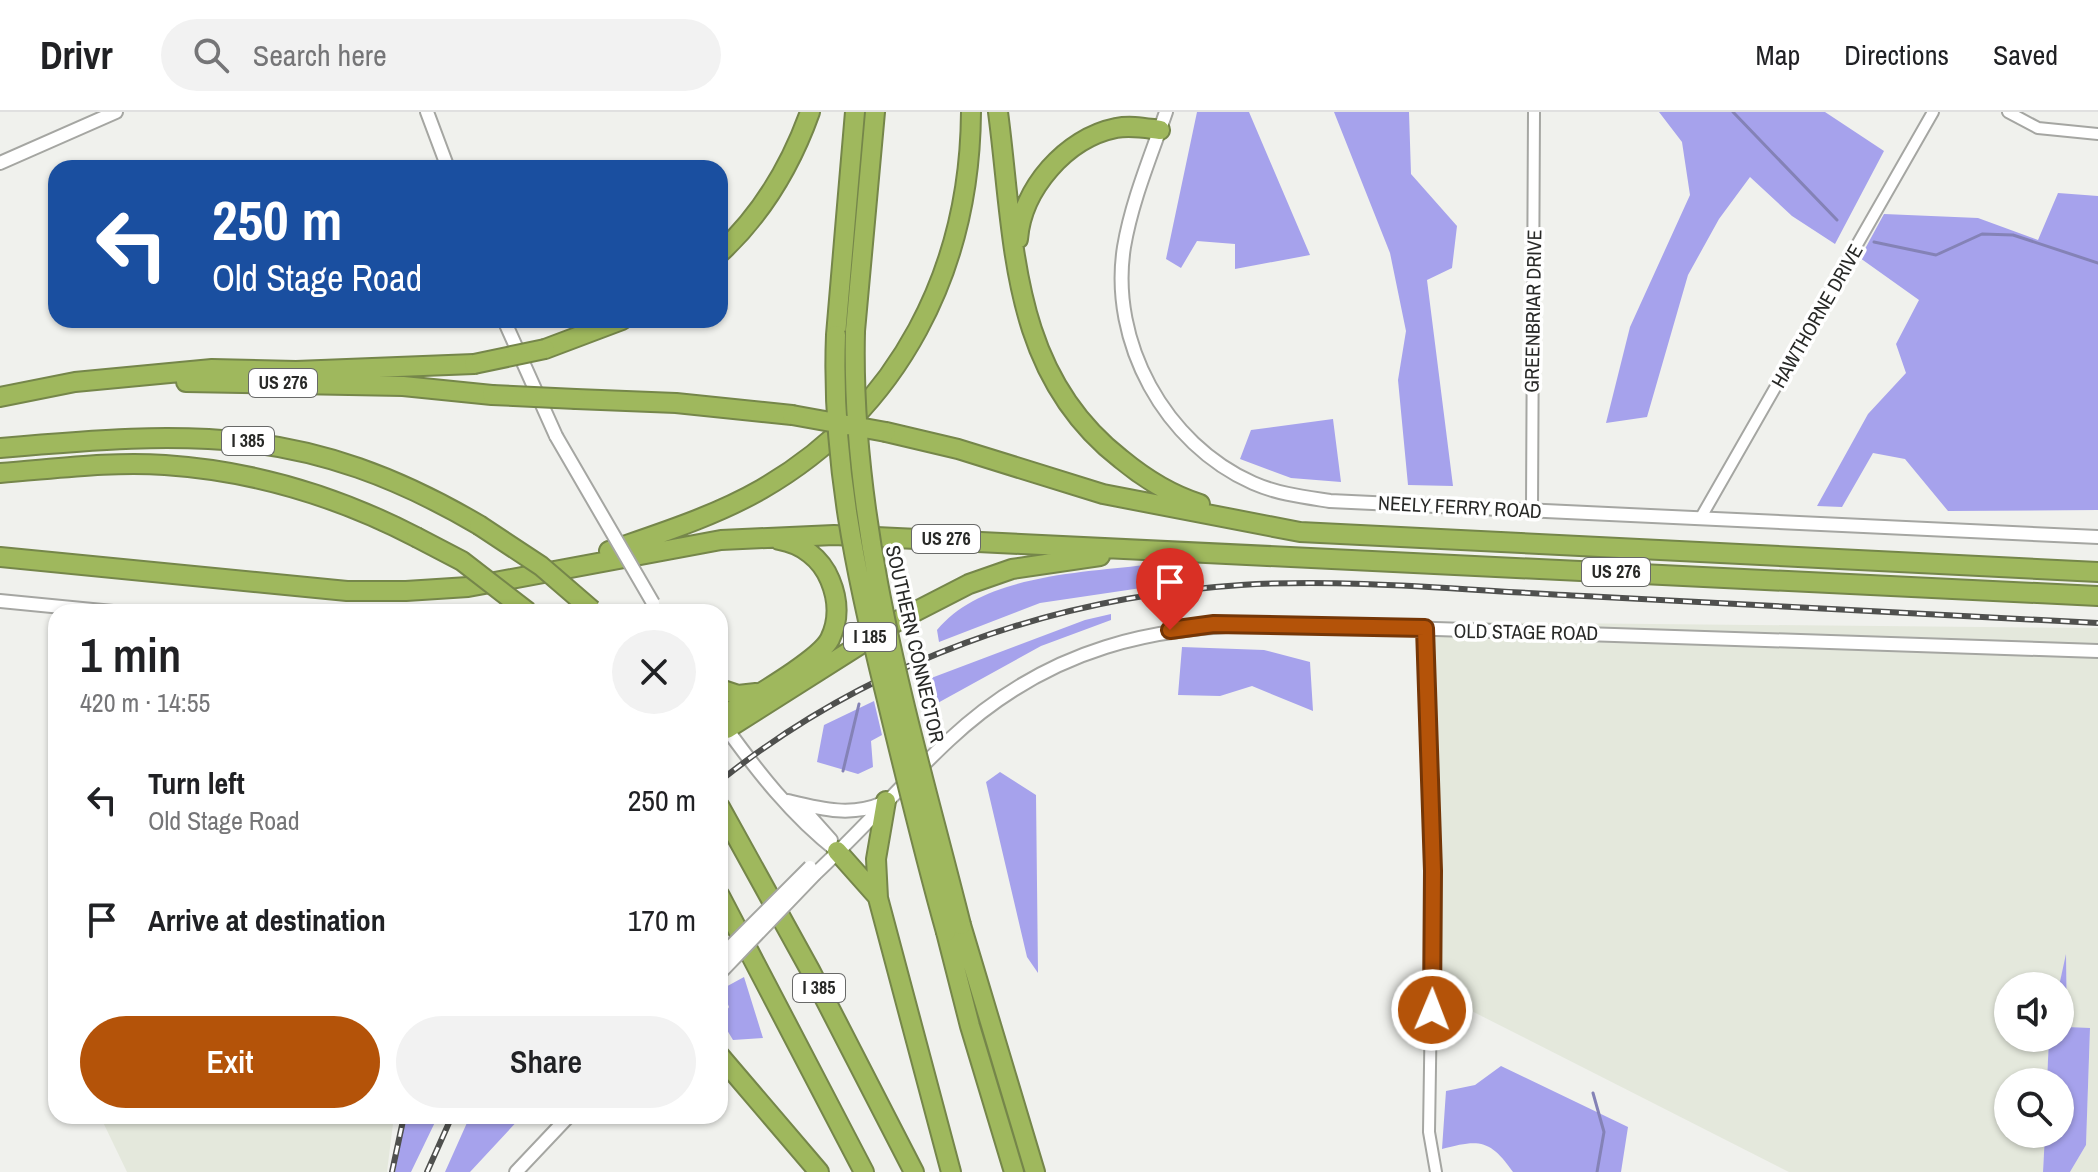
<!DOCTYPE html>
<meta charset="utf-8">
<style>
:root{--surface:#fff;--page:#f2f2f2;--text:#202124;--muted:#757577;--line:#e0e0e0;--accent:#b45309}
body{margin:0;font-family:"Archivo Narrow",sans-serif;background:var(--page);color:var(--text);height:100vh;display:flex;flex-direction:column;font-size:30px;white-space:nowrap}
*{box-sizing:border-box;margin:0}
p{font-size:26px;color:var(--muted)}
.icon{flex:none;width:44px;height:44px;fill:none;stroke:currentColor;stroke-width:2;stroke-linecap:round;stroke-linejoin:round}
.map{position:relative;flex:1;overflow:hidden}
.details{position:absolute;left:48px;top:492px;width:680px;height:520px;display:flex;flex-direction:column;background:var(--surface);border-radius:24px;box-shadow:0 2px 6px #0004}
.details>*{flex:none}
.top-card{position:absolute;left:48px;top:48px;width:680px;height:168px;border-radius:24px;box-shadow:0 2px 6px #0004;background:#1a4fa0;color:#fff;overflow:hidden}
.fabs{position:absolute;left:1994px;top:860px;display:grid;gap:16px}
.fabs a{display:grid;place-items:center;width:80px;height:80px;border-radius:50%;background:var(--surface);box-shadow:0 2px 6px #0004;font-size:40px}
.pin{position:absolute;display:grid;place-items:center;width:68px;height:68px;color:#fff;margin:-82px -34px;border-radius:50% 50% 50% 0;rotate:-45deg;box-shadow:0 0 8px #0007}
.pin .icon{rotate:45deg}
.me{position:absolute;width:88px;margin:-44px;rotate:1deg;stroke-linejoin:round;filter:drop-shadow(0 0 6px #0008)}
.turn{display:flex;align-items:center;gap:28px;height:168px;padding:0 32px;font-size:36px}
.turn .icon{width:104px;height:104px;stroke-width:2.5}
.turn b{display:block;font-size:56px;line-height:68px}
.round{display:grid;place-items:center;flex:none;width:84px;height:84px;border-radius:42px;background:var(--page)}
.summary{display:flex;align-items:center;justify-content:space-between;height:136px;padding:0 32px}
h1{font-size:48px;font-weight:600;line-height:60px}
.button{display:flex;gap:16px;margin-top:auto;padding:16px 32px}
.button a{flex:1;height:92px;border-radius:48px;background:var(--accent);color:#fff;font-size:32px;font-weight:600;line-height:92px;text-align:center}
.button a+a{background:var(--page);color:var(--text)}
ul{padding:0;list-style:none}
li{display:flex;align-items:center;gap:24px;height:120px;padding:0 32px}
li div{flex:1}
li b{display:block;font-size:30px}
li em{font-style:normal}
header{display:flex;align-items:center;gap:48px;box-sizing:border-box;height:112px;padding:0 40px;background:var(--surface);border-bottom:2px solid var(--line)}
header strong{font-size:38px}
nav{display:flex;gap:44px;margin-inline-start:auto;font-size:28px}
.search{width:560px;height:72px;background:var(--page);display:flex;align-items:center;gap:20px;box-sizing:border-box;padding:0 28px;border-radius:44px;color:var(--muted);font-size:30px}
.map>svg:first-child{display:block}
</style>
<header>
<strong>Drivr</strong>
<div class="search"><svg class="icon" aria-label="search" viewBox="0 0 24 24"><circle cx="10" cy="10" r="6"/><path d="M15 15l6 6"/></svg>Search here</div>
<nav><a>Map</a><a>Directions</a><a>Saved</a></nav>
</header>
<div class="map">
<svg width="2098" height="1060" viewBox="0 0 2098 1060">
<rect width="100%" height="100%" fill="#f0f1ed"/>
<path fill="#e4e8dc" d="M 1434,510 L 2098,516 L 2098,1060 L 2070,1060 L 2086,1033 L 2090,917 L 2067,915 L 2066,846 L 2059,874 L 2008,874 L 2008,926 L 2049,926 L 2047,970 L 2008,970 L 2008,1022 L 2045,1022 L 2043,1060 L 1789,1060 L 1442,884 Z
M 100,1004 L 394,1004 L 387,1060 L 127,1060 Z"/>
<path fill="#a6a2ec" d="M 1197,0 L 1249,0 L 1310,143 L 1235,157 L 1235,132 L 1197,129 L 1181,156 L 1166,147 Z
M 1334,0 L 1409,0 L 1411,62 L 1457,114 L 1452,156 L 1427,168 L 1453,374 L 1408,373 L 1398,268 L 1406,219 L 1390,141 Z
M 1659,0 L 1825,0 L 1884,39 L 1835,132 L 1792,104 L 1750,65 L 1719,107 L 1688,163 L 1647,305 L 1606,311 L 1630,215 L 1690,83 L 1682,30 Z
M 2058,81 L 2098,84 L 2098,398 L 1948,399 L 1905,347 L 1873,341 L 1842,395 L 1817,394 L 1868,302 L 1906,261 L 1896,232 L 1919,188 L 1860,146 L 1884,102 L 1978,106 L 2038,128 Z
M 1333,307 L 1341,370 L 1291,366 L 1240,347 L 1251,318 Z
M 1145,453 L 1148,475 L 1040,491 L 939,530 L 937,518 C 982,463 1080,461 1145,453 Z
M 1111,502 L 1111,508 L 1041,534 L 925,598 L 918,571 L 1085,508 Z
M 1182,535 L 1264,538 L 1310,550 L 1313,599 L 1252,574 L 1220,584 L 1178,583 Z
M 874,589 L 882,623 L 871,629 L 873,655 L 858,662 L 817,650 L 824,613 Z
M 1000,660 L 1036,683 L 1038,861 L 1027,845 L 986,670 Z
M 2066,842 L 2067,915 L 2090,916 L 2086,1033 L 2070,1060 L 2043,1060 L 2045,1022 L 2060,1022 L 2060,970 L 2047,970 L 2049,926 L 2060,926 L 2059,874 Z
M 744,865 L 763,926 L 733,928 L 721,908 L 729,895 L 722,877 Z
M 1501,954 L 1628,1015 L 1621,1060 L 1513,1060 C 1490,1027 1479,1027 1442,1037 L 1446,979 L 1475,973 Z
M 405,1004 L 438,1004 L 411,1060 L 395,1060 Z
M 470,1004 L 522,1004 L 470,1060 L 445,1060 Z"/>
<g fill="none" stroke-linecap="round" stroke-linejoin="round">
<path stroke="#8482b6" stroke-width="3" d="M 1733,0 L 1837,108
M 1874,130 L 1936,143 L 1982,122 L 2013,123 L 2098,151
M 843,659 L 859,592
M 1593,981 L 1604,1020 L 1597,1060"/>
<defs>
<path id="minor" d="M 2008,0 L 2038,16 L 2098,22
M 1532,398 L 1534,0
M 1700,407 L 1933,0
M 1425,516 L 1433,759 L 1429,1020 L 1436,1060"/>
<path id="tertiary" d="M 427,0 L 448,56
M 1166,0 C 1151,44 1132,88 1124,135 C 1109,230 1165,332 1253,371 C 1278,382 1304,385 1330,389 L 2098,425
M 0,51 L 116,0
M 504,208 L 556,324
M 0,489 L 113,500
M 724,613 C 757,659 792,704 837,739
M 788,689 C 821,697 851,705 883,691
M 795,697 L 806,700 L 831,728
M 815,762 C 861,719 903,671 949,628 C 1048,535 1155,512 1286,512 L 2098,539
M 516,1060 L 569,1004"/>
<path id="motorway" d="M 998,0 C 1015,128 1009,260 1121,347 C 1144,366 1171,383 1200,392
M 1018,127 C 1022,77 1066,26 1116,16 C 1131,13 1145,16 1160,18
M 720,141 C 761,103 791,53 810,0
M 855,219 L 875,0
M 836,223 L 855,0
M 545,237 L 622,208
M 186,270 L 403,274 L 492,283
M 0,285 L 75,270 L 212,257 L 296,259 L 474,252
M 576,287 L 676,291 L 792,303
M 886,320 L 958,337 L 1103,382 L 1300,420 L 2098,460
M 0,336 C 191,319 307,312 479,413
M 0,361 C 54,357 111,349 165,353 C 254,359 337,384 416,425
M 609,439 C 661,421 715,404 762,377 C 900,297 970,157 971,0
M 0,445 L 347,479 L 406,479 L 468,475 L 721,428 L 834,423 L 2098,484
M 720,577 L 738,583 L 756,581
M 720,606 C 743,591 819,549 830,527 C 839,508 838,487 830,468 C 821,446 802,432 779,428
M 727,617 L 899,508 L 969,472 L 1012,457 L 1100,444
M 886,689 L 876,747 L 878,786 L 951,1060
M 720,695 L 810,858 L 914,1060
M 837,739 L 877,784
M 720,784 L 864,1060
M 961,813 L 1035,1060
M 946,820 L 970,914 L 1014,1060
M 720,944 L 819,1060"/>
</defs>
<use href="#minor" stroke="#a5a6a2" stroke-width="14"/>
<use href="#tertiary" stroke="#a5a6a2" stroke-width="16"/>
<use href="#motorway" stroke="#75864a" stroke-width="22"/>
<use href="#minor" stroke="#fff" stroke-width="10"/>
<use href="#tertiary" stroke="#fff" stroke-width="12"/>
<use href="#motorway" stroke="#9fb85d" stroke-width="18"/>
<defs>
<path id="rail" d="M 720,669 C 868,550 1053,485 1241,473 C 1351,466 1473,479 1584,484 C 1755,493 1927,502 2098,511
M 392,1060 L 404,1004
M 427,1060 L 452,1004"/>
</defs>
<use href="#rail" stroke="#4f504e" stroke-width="6"/>
<use href="#rail" stroke="#fff" stroke-width="3" stroke-dasharray="9" stroke-linecap="butt"/>
<defs>
<path id="tertiary-bridge" d="M 556,324 L 653,491
M 720,845 L 810,755
M 720,861 L 815,762"/>
<path id="motorway-bridge" d="M 855,219 C 850,423 912,618 961,813
M 836,223 C 831,347 856,464 886,584 C 905,663 924,742 946,820
M 474,252 L 545,237
M 492,283 L 576,287
M 792,303 L 886,320
M 479,413 L 541,454 L 592,498
M 416,425 L 462,449 L 528,500"/>
</defs>
<use href="#tertiary-bridge" stroke="#a5a6a2" stroke-width="16" stroke-linecap="butt"/>
<use href="#motorway-bridge" stroke="#75864a" stroke-width="22" stroke-linecap="butt"/>
<use href="#tertiary-bridge" stroke="#fff" stroke-width="12"/>
<use href="#motorway-bridge" stroke="#9fb85d" stroke-width="18"/>
</g>
<g fill="none" stroke-linecap="round" stroke-linejoin="round">
<defs>
<path id="route" d="M 1170,518 L 1214,512 L 1425,516 L 1433,759 L 1432,898"/>
</defs>
<use href="#route" stroke="#753606" stroke-width="20"/>
<use href="#route" stroke="#b45309" stroke-width="14"/>
</g>
<g text-anchor="middle" stroke-width="7" stroke-linejoin="round" paint-order="stroke">
<g fill="#fff" stroke="#686968" stroke-width="2">
<rect x="249" y="257" width="68" height="28" rx="6"/>
<rect x="222" y="315" width="52" height="28" rx="6"/>
<rect x="912" y="413" width="68" height="28" rx="6"/>
<rect x="1582" y="446" width="68" height="28" rx="6"/>
<rect x="844" y="511" width="52" height="28" rx="6"/>
<rect x="793" y="862" width="52" height="28" rx="6"/>
</g>
<g font-size="18" font-weight="bold" fill="#282927">
<text x="283" y="277">US 276</text>
<text x="248" y="335">I 385</text>
<text x="946" y="433">US 276</text>
<text x="1616" y="466">US 276</text>
<text x="870" y="531">I 185</text>
<text x="819" y="882">I 385</text>
</g>
<g font-size="20" fill="#282927" stroke="#fff">
<text transform="translate(1533 199) rotate(-89)" y="7">GREENBRIAR DRIVE</text>
<text transform="translate(1817 204) rotate(-60)" y="7">HAWTHORNE DRIVE</text>
<text transform="translate(1460 395) rotate(3)" y="7">NEELY FERRY ROAD</text>
<text transform="translate(1526 520) rotate(1)" y="7">OLD STAGE ROAD</text>
<text transform="translate(915 532) rotate(77)" y="7">SOUTHERN CONNECTOR</text>
</g>
</g>
</svg>
<div class="fabs">
<a><svg class="icon" aria-label="sound" viewBox="0 0 24 24"><path d="M4 9h4l5-4v14l-5-4H4zM17 9q2 3 0 6"/></svg></a>
<a><svg class="icon" aria-label="search" viewBox="0 0 24 24"><circle cx="10" cy="10" r="6"/><path d="M15 15l6 6"/></svg></a>
</div>
<div class="pin" style="left:1170px;top:518px;background:#d93025"><svg class="icon" aria-label="arrive" viewBox="0 0 24 24"><path d="M6 21V4h12l-3 4 3 4H6"/></svg></div>
<svg class="me" style="left:1432px;top:898px" viewBox="-20 -20 40 40"><circle r="17" fill="#b45309" stroke="#fff" stroke-width="3"/><path d="M0-11L8 9 0 5-8 9z" fill="#fff"/></svg>
<div class="top-card">
<div class="turn"><svg class="icon" aria-label="left" viewBox="0 0 24 24"><path d="M17 20v-9H6M10 6l-5 5 5 5"/></svg><div><b>250 m</b>Old Stage Road</div></div>
</div>
<section class="details">
<div class="summary"><div><h1>1 min</h1><p>420 m · 14:55</p></div><a class="round"><svg class="icon" aria-label="close" viewBox="0 0 24 24"><path d="M6 6l12 12M18 6L6 18"/></svg></a></div>
<ul>
<li><svg class="icon" aria-label="left" viewBox="0 0 24 24"><path d="M17 20v-9H6M10 6l-5 5 5 5"/></svg><div><b>Turn left</b><p>Old Stage Road</p></div><em>250 m</em></li>
<li><svg class="icon" aria-label="arrive" viewBox="0 0 24 24"><path d="M6 21V4h12l-3 4 3 4H6"/></svg><div><b>Arrive at destination</b></div><em>170 m</em></li>
</ul>
<div class="button"><a>Exit</a><a>Share</a></div>
</section>
</div>
